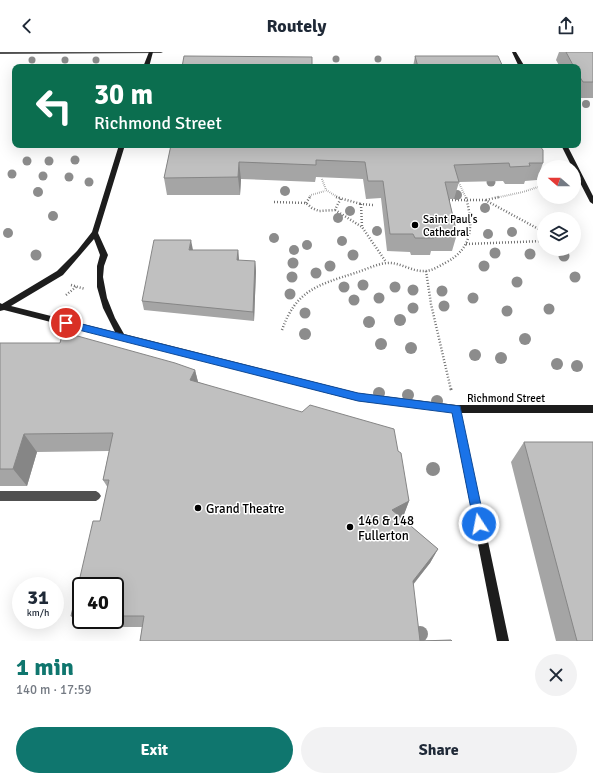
<!DOCTYPE html>
<meta charset="utf-8">
<style>
:root{--surface:#fff;--page:#f2f2f3;--text:#1f2937;--muted:#747a83;--accent:#0f766e}
body{margin:0;font-family:Signika,sans-serif;background:var(--page);color:var(--text);height:100vh;display:flex;flex-direction:column;font-size:15px;white-space:nowrap}
*{box-sizing:border-box;margin:0}
p{font-size:13px;color:var(--muted)}
.icon{flex:none;width:22px;height:22px;fill:none;stroke:currentColor;stroke-width:2;stroke-linecap:round;stroke-linejoin:round}
.map{position:relative;height:589px;overflow:hidden}
.details{display:flex;flex-direction:column;background:var(--surface);flex:1}
.details>*{flex:none}
.banner{position:absolute;left:12px;top:12px;width:569px;height:84px;border-radius:8px;box-shadow:0 4px 16px #0002;background:#0b6e4f;color:#fff;overflow:hidden}
.needle{width:26px;rotate:290deg}
.controls{position:absolute;left:537px;top:108px;display:grid;gap:8px}
.controls a{display:grid;place-items:center;width:44px;height:44px;border-radius:50%;background:var(--surface);box-shadow:0 4px 16px #0002;font-size:20px}
.speed{position:absolute;left:12px;top:525px;display:flex;gap:8px;font-size:20px;font-weight:700;text-align:center}
.speed>*{display:grid;place-content:center;width:52px;height:52px;border-radius:50%;background:var(--surface);box-shadow:0 4px 16px #0002;line-height:1}
.speed small{font-size:10px;font-weight:400}
.speed .limit{border:2px solid #111;border-radius:6px;background:#fff;color:#111}
.pin{position:absolute;display:grid;place-items:center;width:34px;height:34px;color:#fff;margin:-17px;border:2px solid #fff;border-radius:50%;box-shadow:0 1px 4px #0007}
.me{position:absolute;width:44px;margin:-22px;rotate:349deg;stroke-linejoin:round;filter:drop-shadow(0 0 3px #0008)}
.turn{display:flex;align-items:center;gap:14px;height:84px;padding:0 16px;font-size:18px}
.turn .icon{width:52px;height:52px;stroke-width:2.5}
.turn b{display:block;font-size:28px;line-height:34px}
.round{display:grid;place-items:center;flex:none;width:42px;height:42px;border-radius:21px;background:var(--page)}
.headline{display:flex;align-items:center;justify-content:space-between;height:68px;padding:0 16px}
h1{font-size:24px;font-weight:800;line-height:30px;color:var(--accent)}
.cta{display:flex;gap:8px;margin-top:auto;padding:8px 16px}
.cta a{flex:1;height:46px;border-radius:24px;background:var(--accent);color:#fff;font-size:16px;font-weight:800;line-height:46px;text-align:center}
.cta a+a{background:var(--page);color:var(--text)}
header{display:flex;justify-content:space-between;align-items:center;height:52px;padding:0 16px;background:var(--surface);font-size:18px;font-weight:800}
.map>svg:first-child{display:block}
</style>
<header><svg class="icon" aria-label="back" viewBox="0 0 24 24"><path d="M15 5l-7 7 7 7"/></svg>Routely<svg class="icon" aria-label="share" viewBox="0 0 24 24"><path d="M12 15V3M7 8l5-5 5 5M5 13v7h14v-7"/></svg></header>
<div class="map">
<svg width="593" height="589" viewBox="0 0 593 589">
<rect width="100%" height="100%" fill="#fff"/>
<g fill="none" stroke-linecap="round" stroke-linejoin="round">
<path stroke="#727272" stroke-width="2" stroke-dasharray="0.5 1.5" stroke-linecap="butt" d="M 322,127 L 326,138 L 339,146
M 458,129 L 466,146
M 309,146 L 311,143 L 325,139
M 495,146 L 523,140 L 544,133"/>
<path stroke="#727272" stroke-width="2.5" stroke-dasharray="1 2" stroke-linecap="butt" d="M 336,145 L 361,152
M 446,148 L 485,148 L 544,180
M 486,148 L 499,145
M 274,150 L 306,151 L 312,156 L 319,159 L 335,158 L 341,146
M 306,151 L 310,145
M 373,153 L 361,152 L 362,175 L 386,210
M 335,158 L 362,175
M 574,189 L 578,190
M 466,192 L 544,189
M 426,219 L 431,252 L 451,338
M 71,233 L 85,237
M 66,243 L 76,235
M 282,278 C 296,238 318,233 355,221 C 365,218 376,212 387,211 C 400,210 412,220 425,219 C 432,219 439,214 445,211 C 474,196 473,173 466,145"/>
<path stroke="#727272" stroke-width="3" stroke-dasharray="1 2.5" stroke-linecap="butt" d="M 451,337 L 452,340"/>
<path fill="#505050" fill-rule="evenodd" d="M 0,439 L 96,439 L 99,441 L 101,444 L 99,447 L 96,449 L 0,449 Z"/>
<path fill="#505050" fill-rule="evenodd" d="M 0,0 L 163,0 L 161,1 L 0,2 Z"/>
<path fill="#1d1d1d" fill-rule="evenodd" d="M 149,0 L 153,0 L 149,15 L 143,15 Z
M 512,0 L 516,0 L 525,15 L 519,15 Z
M 119,93 L 125,93 L 98,181 L 108,203 L 104,214 L 103,225 L 107,246 L 115,266 L 124,282 L 358,341 L 456,353 L 593,353 L 593,361 L 461,361 L 509,589 L 497,589 L 452,360 L 358,349 L 4,258 L 0,259 L 0,251 L 2,252 L 57,219 L 77,199 L 92,180 ZM 94,187 L 100,203 L 97,214 L 97,235 L 103,256 L 115,280 L 11,254 L 63,223 Z
M 561,93 L 567,93 L 593,144 L 593,152 L 590,150 L 574,119 L 574,115 L 572,115 Z"/>
</g>
<g fill="#8c8c8c">
<circle cx="336" cy="7" r="3.5"/>
<circle cx="378" cy="7" r="3.5"/>
<circle cx="32" cy="8" r="3.5"/>
<circle cx="65" cy="8" r="3.5"/>
<circle cx="96" cy="8" r="3.5"/>
<circle cx="586" cy="52" r="4"/>
<circle cx="75" cy="108" r="4.5"/>
<circle cx="27" cy="109" r="4.5"/>
<circle cx="49" cy="109" r="4.5"/>
<circle cx="12" cy="122" r="4.5"/>
<circle cx="43" cy="124" r="4.5"/>
<circle cx="69" cy="125" r="4.5"/>
<circle cx="89" cy="130" r="4.5"/>
<circle cx="491" cy="130" r="4.5"/>
<circle cx="285" cy="139" r="5"/>
<circle cx="38" cy="140" r="5"/>
<circle cx="457" cy="143" r="5"/>
<circle cx="485" cy="156" r="5"/>
<circle cx="350" cy="159" r="5"/>
<circle cx="53" cy="164" r="5"/>
<circle cx="338" cy="166" r="5"/>
<circle cx="377" cy="179" r="5"/>
<circle cx="512" cy="180" r="5"/>
<circle cx="8" cy="181" r="5"/>
<circle cx="488" cy="182" r="5"/>
<circle cx="274" cy="186" r="5"/>
<circle cx="342" cy="189" r="5"/>
<circle cx="307" cy="193" r="5"/>
<circle cx="294" cy="198" r="5"/>
<circle cx="495" cy="201" r="5.5"/>
<circle cx="530" cy="202" r="5.5"/>
<circle cx="36" cy="203" r="5.5"/>
<circle cx="353" cy="203" r="5.5"/>
<circle cx="564" cy="204" r="5.5"/>
<circle cx="293" cy="211" r="5.5"/>
<circle cx="330" cy="214" r="5.5"/>
<circle cx="484" cy="214" r="5.5"/>
<circle cx="316" cy="221" r="5.5"/>
<circle cx="292" cy="225" r="5.5"/>
<circle cx="575" cy="225" r="5.5"/>
<circle cx="517" cy="230" r="5.5"/>
<circle cx="363" cy="233" r="5.5"/>
<circle cx="344" cy="235" r="5.5"/>
<circle cx="395" cy="235" r="5.5"/>
<circle cx="413" cy="238" r="5.5"/>
<circle cx="442" cy="239" r="5.5"/>
<circle cx="290" cy="242" r="5.5"/>
<circle cx="379" cy="246" r="5.5"/>
<circle cx="473" cy="246" r="5.5"/>
<circle cx="354" cy="248" r="5.5"/>
<circle cx="444" cy="254" r="5.5"/>
<circle cx="413" cy="256" r="5.5"/>
<circle cx="549" cy="257" r="5.5"/>
<circle cx="507" cy="259" r="5.5"/>
<circle cx="305" cy="261" r="5.5"/>
<circle cx="400" cy="268" r="6"/>
<circle cx="369" cy="270" r="6"/>
<circle cx="305" cy="282" r="6"/>
<circle cx="525" cy="287" r="6"/>
<circle cx="381" cy="292" r="6"/>
<circle cx="411" cy="296" r="6"/>
<circle cx="475" cy="303" r="6"/>
<circle cx="501" cy="306" r="6"/>
<circle cx="557" cy="312" r="6"/>
<circle cx="577" cy="314" r="6"/>
<circle cx="379" cy="341" r="6"/>
<circle cx="408" cy="343" r="6"/>
<circle cx="437" cy="349" r="6"/>
<circle cx="433" cy="417" r="7"/>
<circle cx="420" cy="582" r="8"/>
</g>
<path fill="#a5a5a5" fill-rule="evenodd" d="M 559,0 L 593,0 L 593,46 L 578,46 L 578,15 L 560,15 L 556,8 Z
M 415,4 L 503,15 L 413,15 Z
M 171,93 L 543,111 L 537,128 L 525,129 L 524,132 L 505,132 L 503,129 L 459,130 L 454,147 L 449,147 L 457,182 L 452,199 L 431,199 L 430,203 L 411,203 L 410,200 L 387,199 L 381,146 L 366,147 L 363,127 L 316,125 L 315,130 L 241,127 L 240,143 L 167,143 L 164,126 Z
M 193,198 L 238,198 L 239,209 L 255,209 L 256,219 L 254,269 L 144,258 L 142,249 Z
M 0,291 L 195,318 L 198,330 L 398,399 L 409,449 L 403,465 L 401,466 L 438,497 L 430,511 L 413,533 L 140,589 L 142,575 L 84,575 L 71,564 L 100,469 L 108,436 L 103,428 L 109,399 L 37,400 L 27,434 L 0,434 ZM 115,534 L 115,568 L 81,568 L 81,564 Z
M 524,390 L 593,589 L 556,589 L 511,410 Z"/>
<path fill="#868686" d="M 239,110 L 241,127 L 240,143 L 238,125 Z
M 191,188 L 193,198 L 189,198 Z
M 238,198 L 239,207 L 238,218 L 237,208 Z
M 255,209 L 256,219 L 254,269 L 253,260 Z
M 195,318 L 200,338 L 190,328 Z
M 24,382 L 37,400 L 27,434 L 13,417 Z
M 409,449 L 403,465 L 387,473 L 392,458 Z
M 438,497 L 430,511 L 406,541 L 413,529 Z"/>
<path fill="#c0c0c0" stroke="#868686" d="M 566,0 L 593,0 L 593,30 L 583,30 L 578,22 L 578,15 L 574,15 Z
M 184,4 L 312,5 L 312,15 L 182,15 Z
M 415,4 L 498,4 L 503,15 L 418,15 Z
M 171,93 L 539,93 L 543,98 L 543,111 L 529,111 L 530,114 L 510,115 L 509,111 L 454,113 L 459,130 L 445,130 L 457,182 L 435,181 L 434,186 L 415,186 L 413,182 L 390,182 L 383,129 L 368,129 L 365,110 L 316,108 L 316,113 L 239,110 L 238,125 L 164,126 Z
M 154,188 L 191,188 L 189,198 L 238,198 L 237,208 L 255,209 L 253,260 L 142,249 Z
M 63,280 L 175,311 L 195,318 L 190,328 L 302,360 L 310,353 L 394,377 L 398,399 L 401,401 L 409,449 L 392,458 L 438,497 L 413,529 L 420,589 L 451,588 L 452,589 L 140,589 L 144,564 L 115,564 L 115,534 L 81,534 L 81,564 L 71,564 L 93,469 L 100,469 L 109,428 L 103,428 L 113,381 L 24,382 L 13,417 L 0,417 L 0,291 L 60,291 Z
M 524,390 L 593,390 L 593,589 L 577,589 Z"/>
<path fill="#1a73e8" stroke="#114b97" d="M 66,268 L 358,341 L 460,354 L 485,472 L 483,476 L 479,478 L 475,476 L 474,472 L 452,361 L 358,349 L 63,274 L 62,271 Z"/>
<g fill="#000" stroke="#fff" stroke-width="1.5">
<circle cx="415" cy="173" r="4"/>
<circle cx="198" cy="456" r="4"/>
<circle cx="350" cy="475" r="4"/>
</g>
<g text-anchor="middle" stroke-width="3" stroke-linejoin="round" paint-order="stroke">
<g font-size="11" fill="#000" stroke="#fff" text-anchor="start">
<text x="423" y="171">Saint Paul's<tspan x="423" dy="13">Cathedral</tspan></text>
</g>
<g font-size="11" fill="#000" stroke="#fff">
<text x="506" y="350">Richmond Street</text>
</g>
<g font-size="13" fill="#000" stroke="#fff" text-anchor="start">
<text x="206" y="461">Grand Theatre</text>
<text x="358" y="473">146 &amp; 148<tspan x="358" dy="15">Fullerton</tspan></text>
</g>
</g>
</svg>
<div class="controls">
<a><svg class="needle" viewBox="-14 -14 28 28"><path d="M0-13l5 13h-10z" fill="#e53935"/><path d="M0 13l5-13h-10z" fill="#747a83"/></svg></a>
<a><svg class="icon" aria-label="layers" viewBox="0 0 24 24"><path d="M12 4l9 5-9 5-9-5zM3 14l9 5 9-5"/></svg></a>
</div>
<div class="speed"><div>31<small>km/h</small></div><div class="limit">40</div></div>
<div class="pin" style="left:66px;top:271px;background:#d93025"><svg class="icon" aria-label="arrive" viewBox="0 0 24 24"><path d="M6 21V4h12l-3 4 3 4H6"/></svg></div>
<svg class="me" style="left:479px;top:472px" viewBox="-20 -20 40 40"><circle r="17" fill="#1a73e8" stroke="#fff" stroke-width="3"/><path d="M0-11L8 9 0 5-8 9z" fill="#fff"/></svg>
<div class="banner">
<div class="turn"><svg class="icon" aria-label="left" viewBox="0 0 24 24"><path d="M17 20v-9H6M10 6l-5 5 5 5"/></svg><div><b>30 m</b>Richmond Street</div></div>
</div>
</div>
<section class="details">
<div class="headline"><div><h1>1 min</h1><p>140 m · 17:59</p></div><a class="round"><svg class="icon" aria-label="close" viewBox="0 0 24 24"><path d="M6 6l12 12M18 6L6 18"/></svg></a></div>
<div class="cta"><a>Exit</a><a>Share</a></div>
</section>
